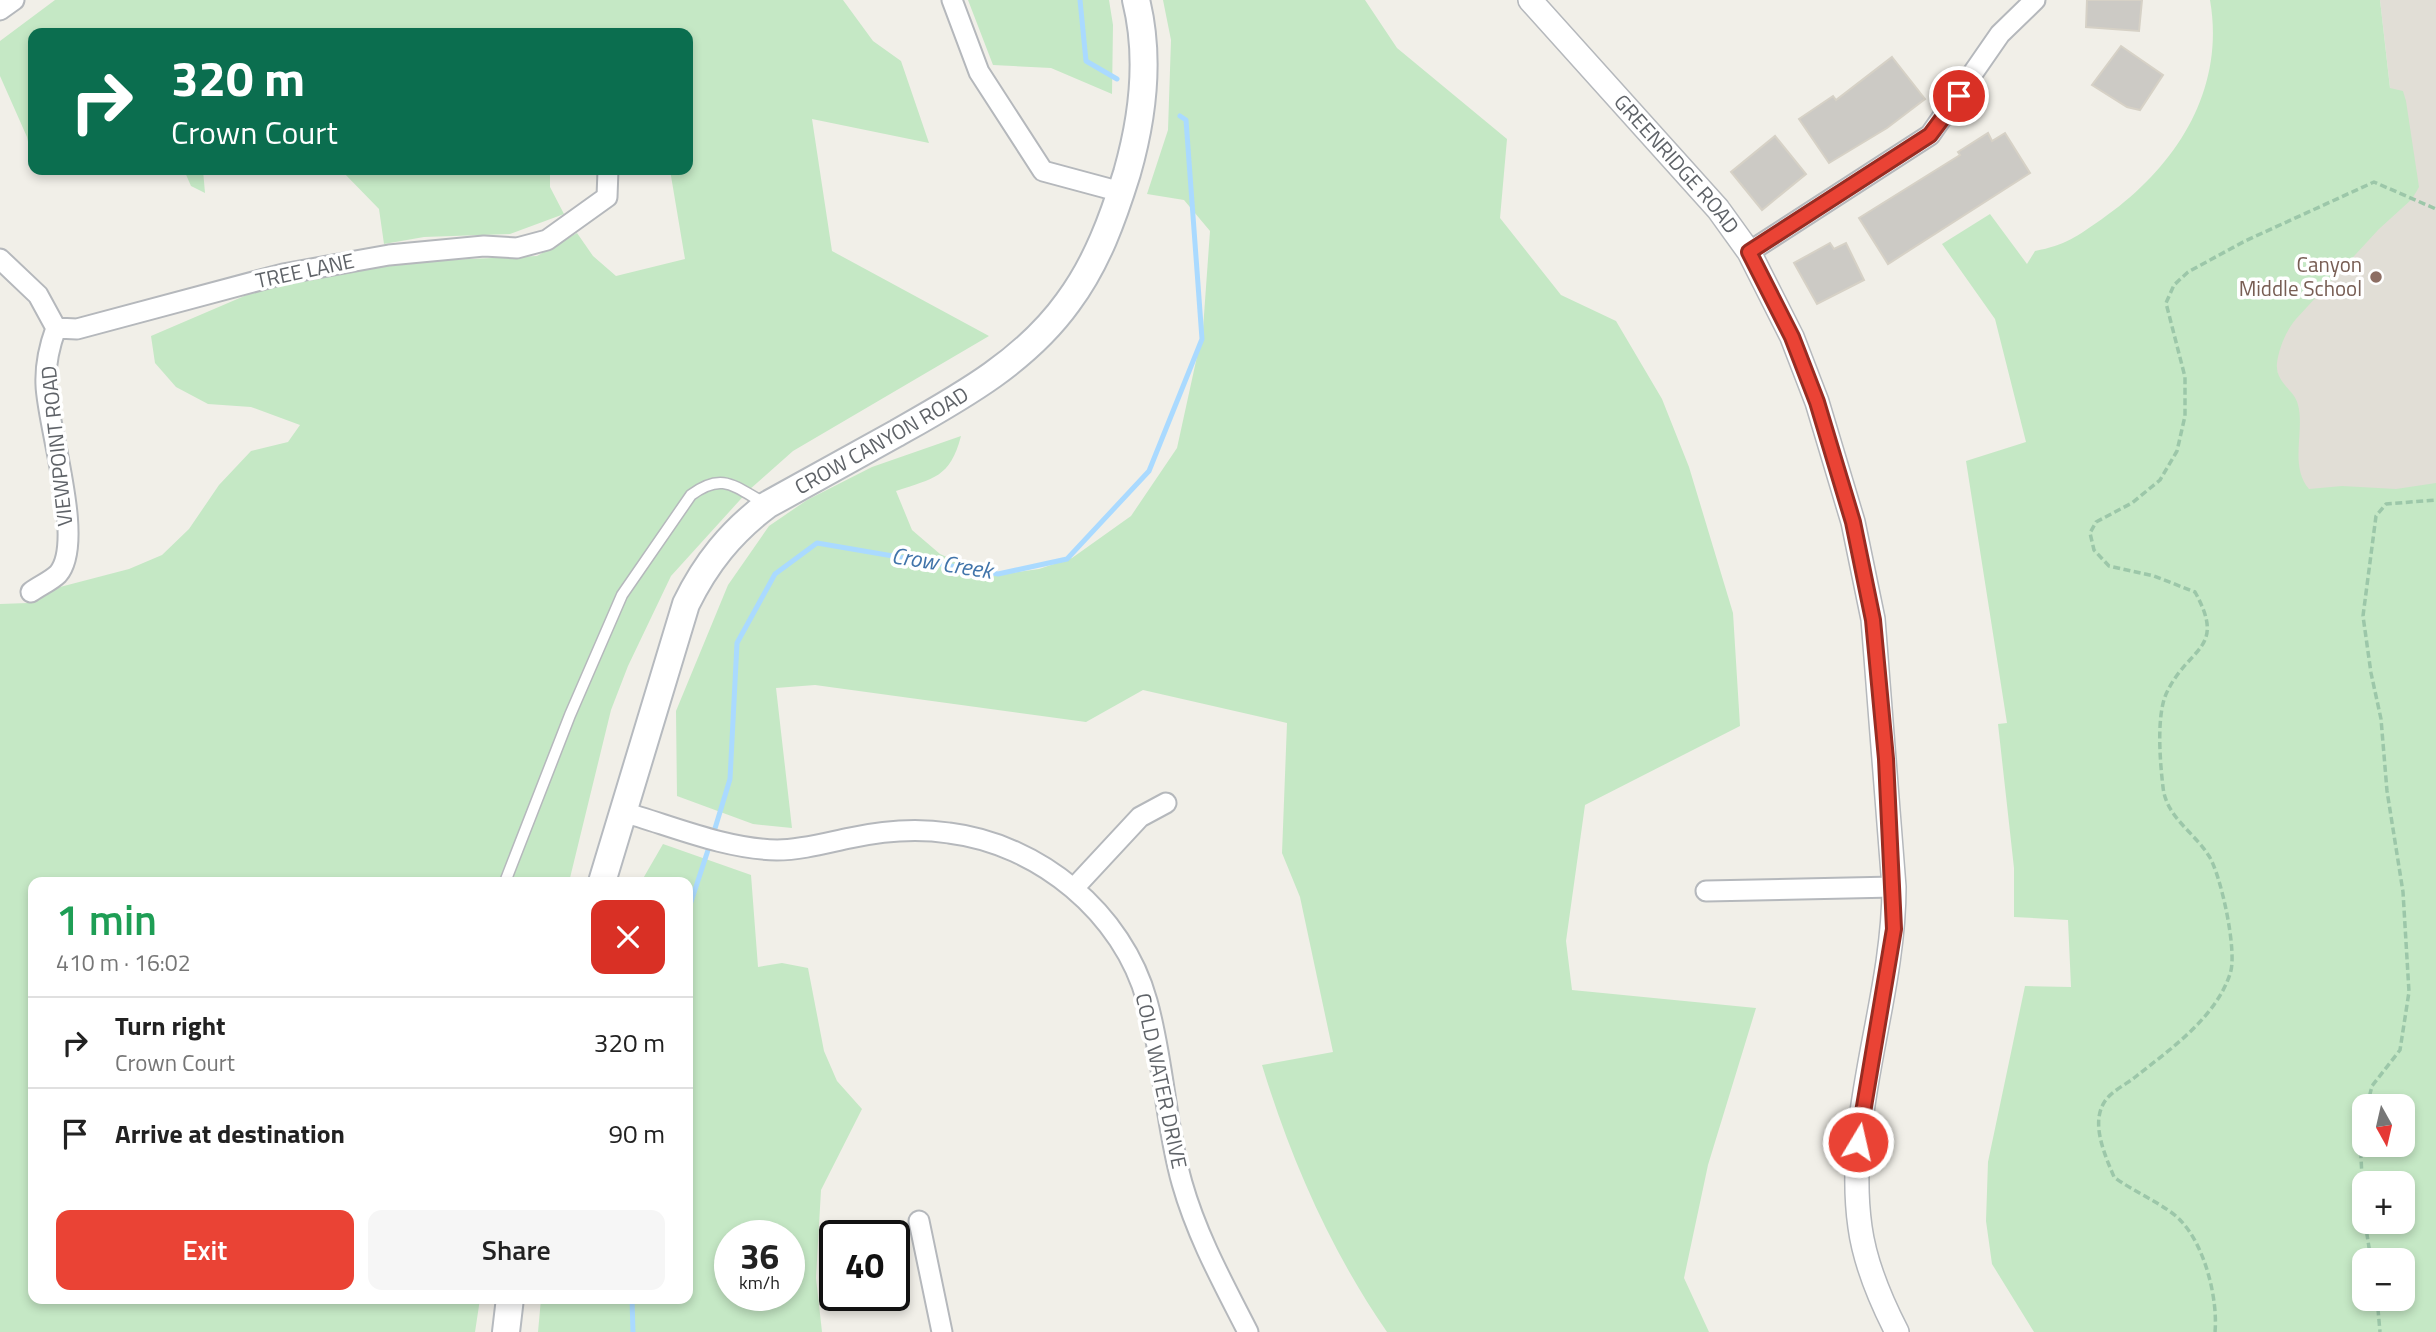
<!DOCTYPE html>
<meta charset="utf-8">
<style>
:root{--surface:#fff;--page:#f6f6f6;--text:#222;--muted:#767676;--line:#e0e0e0;--accent:#ea4335}
body{margin:0;font-family:"Titillium Web",sans-serif;background:var(--page);color:var(--text);height:100vh;display:flex;flex-direction:column;font-size:26px;white-space:nowrap}
*{box-sizing:border-box;margin:0}
p{font-size:23px;color:var(--muted)}
.icon{flex:none;width:38px;height:38px;fill:none;stroke:currentColor;stroke-width:2;stroke-linecap:round;stroke-linejoin:round}
.map{position:relative;flex:1;overflow:hidden}
.details{position:absolute;left:28px;top:877px;width:665px;height:427px;display:flex;flex-direction:column;background:var(--surface);border-radius:14px;box-shadow:0 4px 10px #0003}
.details>*{flex:none}
.banner{position:absolute;left:28px;top:28px;width:665px;height:147px;border-radius:14px;box-shadow:0 4px 10px #0003;background:#0b6e4f;color:#fff;overflow:hidden}
.needle{width:46px;rotate:172deg}
.fabs{position:absolute;left:2352px;top:1094px;display:grid;gap:14px}
.fabs a{display:grid;place-items:center;width:63px;height:63px;border-radius:14px;background:var(--surface);box-shadow:0 4px 10px #0003;font-size:35px}
.speed{position:absolute;left:714px;top:1220px;display:flex;gap:14px;font-size:35px;font-weight:700;text-align:center}
.speed>*{display:grid;place-content:center;width:91px;height:91px;border-radius:50%;background:var(--surface);box-shadow:0 4px 10px #0003;line-height:1}
.speed small{font-size:18px;font-weight:400}
.speed .limit{border:4px solid #111;border-radius:10px;background:#fff;color:#111}
.pin{position:absolute;display:grid;place-items:center;width:60px;height:60px;color:#fff;margin:-30px;border:4px solid #fff;border-radius:50%;box-shadow:0 2px 7px #0007}
.me{position:absolute;width:77px;margin:-38px;rotate:9deg;stroke-linejoin:round;filter:drop-shadow(0 0 5px #0008)}
.turn{display:flex;align-items:center;gap:24px;height:147px;padding:0 28px;font-size:32px}
.turn .icon{width:91px;height:91px;stroke-width:2.5}
.turn b{display:block;font-size:49px;line-height:60px}
.round{display:grid;place-items:center;flex:none;width:74px;height:74px;border-radius:14px;background:var(--page)}
.summary{display:flex;align-items:center;justify-content:space-between;height:119px;padding:0 28px}
h1{font-size:42px;font-weight:600;line-height:52px;color:#1e9e55}
.primary-button{display:flex;gap:14px;margin-top:auto;padding:14px 28px}
.primary-button a{flex:1;height:80px;border-radius:14px;background:var(--accent);color:#fff;font-size:28px;font-weight:600;line-height:80px;text-align:center}
.primary-button a+a{background:var(--page);color:var(--text)}
ul{padding:0;list-style:none}
li{display:flex;align-items:center;gap:21px;height:91px;padding:0 28px;border-top:2px solid var(--line)}
li div{flex:1}
li b{display:block;font-size:26px}
li em{font-style:normal}
.map>svg:first-child{display:block}
</style>
<div class="map">
<svg width="2436" height="1332" viewBox="0 0 2436 1332">
<rect width="100%" height="100%" fill="#f1efe8"/>
<path fill="#e1ded6" d="M 2380,0 L 2436,0 L 2436,538 L 2301,499 L 2274,354 L 2286,310 L 2401,183 Z"/>
<path fill="#c5e8c5" fill-rule="evenodd" d="M 55,0 L 843,0 L 873,41 L 901,61 L 929,143 L 812,119 L 832,251 L 989,336 L 793,451 L 749,490 L 671,576 L 628,666 L 611,710 L 569,882 L 33,882 L 33,1298 L 480,1299 L 475,1332 L 0,1332 L 0,604 L 28,603 L 60,587 L 129,569 L 162,555 L 189,529 L 219,485 L 251,451 L 288,442 L 300,425 L 251,407 L 208,404 L 176,387 L 155,363 L 151,336 L 272,284 L 317,271 L 423,261 L 537,256 L 577,233 L 593,256 L 616,276 L 685,259 L 670,170 L 688,170 L 688,33 L 33,33 L 31,156 L 27,137 L 0,76 L 0,41 Z
M 968,0 L 1109,0 L 1113,25 L 1112,94 L 1051,68 L 993,65 Z
M 1163,0 L 1365,0 L 1397,48 L 1507,139 L 1500,218 L 1561,295 L 1616,321 L 1662,399 L 1689,467 L 1733,613 L 1740,726 L 1585,805 L 1566,941 L 1572,990 L 1756,1008 L 1708,1165 L 1684,1278 L 1709,1332 L 1387,1332 C 1331,1251 1291,1160 1262,1065 L 1333,1052 L 1300,897 L 1282,853 L 1287,723 L 1143,690 L 1086,722 L 815,685 L 776,688 L 792,828 L 753,824 L 677,796 L 676,711 L 728,585 L 769,526 L 807,500 L 872,467 L 961,436 C 950,478 934,478 896,491 L 912,530 L 940,554 L 979,572 L 1003,574 L 1039,569 L 1072,558 L 1131,516 L 1177,448 L 1203,329 L 1210,231 L 1184,200 L 1147,194 L 1168,130 L 1171,40 Z
M 2210,0 L 2380,0 L 2390,88 L 2403,91 L 2406,101 L 2419,187 L 2412,199 L 2379,229 L 2296,319 C 2286,331 2279,348 2277,363 C 2275,383 2295,390 2298,405 C 2305,431 2289,466 2309,489 L 2342,486 L 2396,489 L 2436,483 L 2436,1332 L 2034,1332 L 1992,1264 L 1986,1221 L 1988,1162 L 2025,986 L 2071,987 L 2068,920 L 2014,917 L 2014,868 L 1998,724 L 2007,723 L 1966,461 L 2026,442 L 1995,319 L 1942,244 L 1990,214 L 2027,264 L 2035,251 C 2066,245 2076,237 2102,219 C 2174,169 2226,92 2210,0 ZM 2364,1106 L 2403,1106 L 2403,1144 L 2364,1144 ZM 2364,1183 L 2403,1183 L 2403,1222 L 2364,1222 ZM 2364,1260 L 2403,1260 L 2403,1298 L 2364,1298 Z
M 184,170 L 203,170 L 205,193 L 191,186 Z
M 341,170 L 550,170 L 550,187 L 564,214 L 510,234 L 424,237 L 384,244 L 379,209 Z
M 663,844 L 751,875 L 758,967 L 782,963 L 808,968 L 824,1051 L 837,1081 L 862,1109 L 821,1190 L 816,1278 L 822,1332 L 538,1332 L 541,1299 L 688,1298 L 688,882 L 641,882 ZM 730,1236 L 789,1236 L 789,1295 L 730,1295 Z"/>
<g fill="none" stroke-linecap="round" stroke-linejoin="round">
<path stroke="#aadaff" stroke-width="5" d="M 1080,0 L 1086,61 L 1117,79
M 713,835 L 730,779 L 737,643 L 775,574 L 817,543 L 998,574 L 1067,559 L 1149,471 L 1202,339 L 1186,120 L 1180,116
M 688,911 L 710,844
M 632,1298 L 633,1332"/>
</g>
<path fill="#cccac5" stroke="#d6d1c6" stroke-width="2" d="M 2087,0 L 2142,0 L 2139,31 L 2086,27 Z
M 2121,46 L 2163,75 L 2140,110 L 2127,107 L 2092,85 Z
M 1892,57 L 1925,99 L 1887,128 L 1829,163 L 1799,119 L 1833,96 L 1836,100 Z
M 1988,133 L 1992,141 L 2005,133 L 2030,173 L 1888,264 L 1859,218 L 1960,155 L 1958,152 Z
M 1775,136 L 1806,174 L 1762,210 L 1731,172 Z
M 1830,243 L 1834,249 L 1846,243 L 1864,280 L 1817,304 L 1794,263 Z"/>
<g fill="none" stroke-linecap="round" stroke-linejoin="round">
<defs>
<path id="service" d="M 505,882 L 570,715 L 622,595 L 691,495 C 722,472 734,486 764,503"/>
<path id="minor" d="M 952,0 L 979,72 L 1043,171 L 1121,192
M 0,10 L 14,0
M 1749,252 L 1930,135 L 2000,34 L 2035,0
M 0,259 L 38,295 L 56,328 L 77,329 L 283,274 L 389,255 L 484,246 L 517,248 L 547,240 L 607,197 L 608,170
M 31,592 C 39,586 51,581 58,574 C 86,542 47,426 46,385 C 45,364 49,347 56,328
M 623,812 C 672,826 725,849 777,850 C 801,850 826,843 850,838 C 882,831 916,828 949,833 C 1039,844 1123,913 1147,1001 C 1164,1061 1165,1123 1182,1183 C 1197,1236 1223,1283 1248,1332
M 1074,888 L 1140,817 L 1166,803
M 1706,891 L 1894,887
M 919,1221 L 942,1332"/>
<g id="tertiary">
<path id="s1" d="M 1530,0 L 1718,209 L 1749,252 L 1792,337 L 1817,402 L 1853,522 L 1873,619 L 1894,887 C 1894,1001 1844,1113 1860,1227 C 1865,1264 1880,1299 1897,1332"/>
</g>
<g id="secondary">
<path id="s2" d="M 602,882 L 686,604 C 706,563 731,532 767,505 C 811,481 854,457 897,433 C 959,398 1025,362 1068,302 C 1097,263 1113,218 1127,173 C 1143,117 1150,56 1136,0"/>
<path d="M 506,1332 L 510,1298"/>
</g>
</defs>
<use href="#service" stroke="#b5b8bc" stroke-width="13"/>
<use href="#minor" stroke="#b5b8bc" stroke-width="23"/>
<use href="#tertiary" stroke="#b5b8bc" stroke-width="26"/>
<use href="#secondary" stroke="#b6babf" stroke-width="30"/>
<path stroke="#9cc7a9" stroke-width="3.5" stroke-dasharray="7 3.5" stroke-linecap="butt" d="M 2367,1106 L 2372,1086 L 2400,1050 L 2409,992 L 2403,892 L 2387,791 L 2381,719 L 2371,673 L 2363,616 L 2376,516 L 2386,504 L 2436,500
M 2364,1120 L 2360,1139 L 2364,1214
M 2365,1222 L 2371,1260
M 2377,1298 L 2380,1332
M 2215,1332 C 2218,1299 2205,1246 2181,1221 C 2168,1206 2132,1191 2114,1177 C 2105,1155 2090,1123 2105,1101 C 2111,1092 2126,1084 2134,1078 C 2169,1050 2215,1019 2230,974 C 2238,953 2221,875 2209,856 C 2194,832 2166,817 2163,787 C 2160,762 2156,714 2167,692 C 2189,646 2227,650 2195,592 L 2154,576 L 2109,566 L 2094,550 L 2090,533 L 2096,522 L 2132,503 L 2160,480 L 2177,451 L 2185,416 L 2185,377 L 2166,303 L 2174,285 L 2188,272 L 2245,241 L 2374,182 L 2436,209"/>
<use href="#service" stroke="#fff" stroke-width="10"/>
<use href="#minor" stroke="#fff" stroke-width="19"/>
<use href="#tertiary" stroke="#fff" stroke-width="23"/>
<use href="#secondary" stroke="#fff" stroke-width="26"/>
</g>
<g fill="none" stroke-linecap="round" stroke-linejoin="round">
<defs>
<path id="route" d="M 1858,1142 L 1894,929 L 1886,759 L 1873,620 L 1853,522 L 1817,402 L 1792,337 L 1749,252 L 1930,135 L 1959,96"/>
</defs>
<use href="#route" stroke="#982c22" stroke-width="18"/>
<use href="#route" stroke="#ea4335" stroke-width="12"/>
</g>
<circle fill="#8d6e63" stroke="#fff" stroke-width="2.5" cx="2376" cy="277" r="7"/>
<g text-anchor="middle" stroke-width="7" stroke-linejoin="round" paint-order="stroke">
<g font-size="21" fill="#5f6368" stroke="#fff">
<text dy="7" stroke="none"><textPath href="#s1" startOffset="220">GREENRIDGE ROAD</textPath></text>
<text transform="translate(305 271) rotate(-12)" y="7">TREE LANE</text>
<text dy="7" stroke="none"><textPath href="#s2" startOffset="551">CROW CANYON ROAD</textPath></text>
<text transform="translate(57 446) rotate(-96)" y="7">VIEWPOINT ROAD</text>
<text transform="translate(1161 1081) rotate(78)" y="7">COLD WATER DRIVE</text>
</g>
<g font-size="21" fill="#785e54" stroke="#fff" text-anchor="end">
<text x="2362" y="272">Canyon<tspan x="2362" dy="24">Middle School</tspan></text>
</g>
<g font-size="23" font-style="italic" fill="#4174aa" stroke="#fff">
<text transform="translate(942 563) rotate(9)" y="8">Crow Creek</text>
</g>
</g>
</svg>
<div class="fabs">
<a><svg class="needle" viewBox="-14 -14 28 28"><path d="M0-13l5 13h-10z" fill="#e53935"/><path d="M0 13l5-13h-10z" fill="#767676"/></svg></a>
<a>+</a>
<a>−</a>
</div>
<div class="speed"><div>36<small>km/h</small></div><div class="limit">40</div></div>
<div class="pin" style="left:1959px;top:96px;background:#d93025"><svg class="icon" aria-label="arrive" viewBox="0 0 24 24"><path d="M6 21V4h12l-3 4 3 4H6"/></svg></div>
<svg class="me" style="left:1858px;top:1142px" viewBox="-20 -20 40 40"><circle r="17" fill="#ea4335" stroke="#fff" stroke-width="3"/><path d="M0-11L8 9 0 5-8 9z" fill="#fff"/></svg>
<div class="banner">
<div class="turn"><svg class="icon" aria-label="right" viewBox="0 0 24 24"><path d="M7 20v-9h11M14 6l5 5-5 5"/></svg><div><b>320 m</b>Crown Court</div></div>
</div>
<section class="details">
<div class="summary"><div><h1>1 min</h1><p>410 m · 16:02</p></div><a class="round" style="background:#d93025;color:#fff"><svg class="icon" aria-label="close" viewBox="0 0 24 24"><path d="M6 6l12 12M18 6L6 18"/></svg></a></div>
<ul>
<li><svg class="icon" aria-label="right" viewBox="0 0 24 24"><path d="M7 20v-9h11M14 6l5 5-5 5"/></svg><div><b>Turn right</b><p>Crown Court</p></div><em>320 m</em></li>
<li><svg class="icon" aria-label="arrive" viewBox="0 0 24 24"><path d="M6 21V4h12l-3 4 3 4H6"/></svg><div><b>Arrive at destination</b></div><em>90 m</em></li>
</ul>
<div class="primary-button"><a>Exit</a><a>Share</a></div>
</section>
</div>
